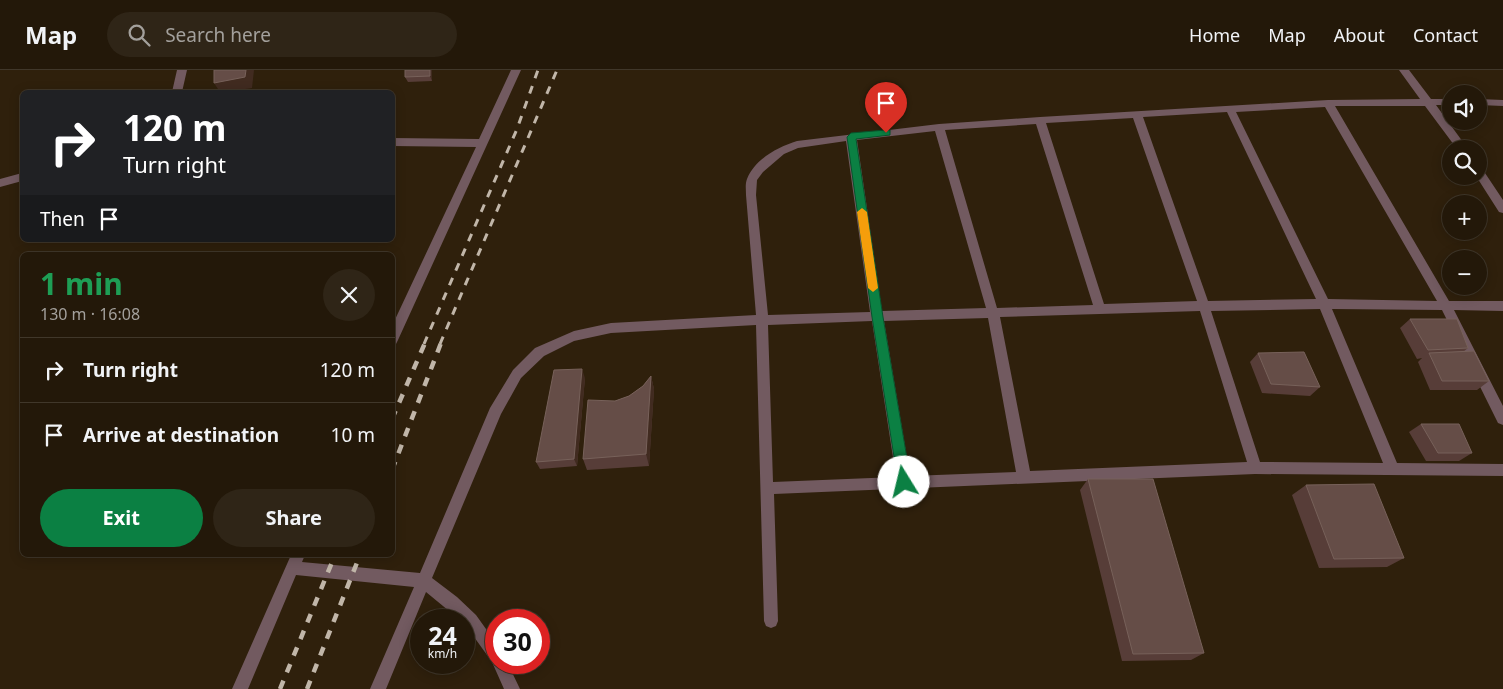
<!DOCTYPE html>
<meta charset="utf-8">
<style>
:root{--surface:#231809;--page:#2f2517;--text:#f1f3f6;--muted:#a3a09c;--line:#40372a;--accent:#0b8043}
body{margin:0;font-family:"Noto Sans",sans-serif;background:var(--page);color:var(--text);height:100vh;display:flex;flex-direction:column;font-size:19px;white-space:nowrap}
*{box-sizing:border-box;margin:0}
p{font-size:16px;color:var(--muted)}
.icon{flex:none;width:28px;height:28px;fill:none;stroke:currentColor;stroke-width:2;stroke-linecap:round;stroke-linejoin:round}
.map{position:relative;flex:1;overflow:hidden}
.panel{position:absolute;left:20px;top:182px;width:375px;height:305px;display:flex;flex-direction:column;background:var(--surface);border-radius:8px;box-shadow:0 2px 12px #0003,0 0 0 1px var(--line)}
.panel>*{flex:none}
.banner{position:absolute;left:20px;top:20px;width:375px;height:152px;border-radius:8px;box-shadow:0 2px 12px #0003,0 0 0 1px var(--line);background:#202124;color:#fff;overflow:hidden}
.tools{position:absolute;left:1442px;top:15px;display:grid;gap:10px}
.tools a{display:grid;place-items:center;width:45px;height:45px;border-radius:50%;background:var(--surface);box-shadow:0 2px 12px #0003,0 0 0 1px var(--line);font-size:25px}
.speed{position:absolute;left:410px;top:539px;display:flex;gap:10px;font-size:25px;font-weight:700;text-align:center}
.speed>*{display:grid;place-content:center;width:65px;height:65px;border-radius:50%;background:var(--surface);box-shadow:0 2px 12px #0003,0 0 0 1px var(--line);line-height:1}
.speed small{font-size:12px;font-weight:400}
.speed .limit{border:8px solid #d22;background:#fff;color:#111}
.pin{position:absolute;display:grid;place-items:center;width:42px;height:42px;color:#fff;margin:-51px -21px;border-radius:50% 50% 50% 0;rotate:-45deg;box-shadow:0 0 5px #0007}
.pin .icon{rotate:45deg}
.me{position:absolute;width:55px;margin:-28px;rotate:351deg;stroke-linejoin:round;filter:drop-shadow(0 0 4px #0008)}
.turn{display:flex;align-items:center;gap:18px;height:105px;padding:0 20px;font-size:22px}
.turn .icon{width:65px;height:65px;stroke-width:2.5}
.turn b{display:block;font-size:35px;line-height:42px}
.then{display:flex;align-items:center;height:48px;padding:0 20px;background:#0003;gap:10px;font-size:19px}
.round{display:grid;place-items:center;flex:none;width:52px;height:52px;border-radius:26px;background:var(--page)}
.head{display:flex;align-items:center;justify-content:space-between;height:85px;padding:0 20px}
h1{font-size:30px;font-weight:700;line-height:38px;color:#1e9e55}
.primary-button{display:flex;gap:10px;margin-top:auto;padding:10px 20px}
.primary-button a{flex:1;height:58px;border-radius:30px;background:var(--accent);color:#fff;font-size:20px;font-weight:700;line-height:58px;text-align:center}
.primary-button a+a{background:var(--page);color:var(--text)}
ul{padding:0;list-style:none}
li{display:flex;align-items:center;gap:15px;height:65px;padding:0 20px;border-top:1px solid var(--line)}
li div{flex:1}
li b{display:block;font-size:19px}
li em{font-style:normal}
header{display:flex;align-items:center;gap:30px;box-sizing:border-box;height:70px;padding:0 25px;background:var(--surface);border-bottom:1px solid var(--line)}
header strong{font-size:24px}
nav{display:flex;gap:28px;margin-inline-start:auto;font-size:18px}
.search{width:350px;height:45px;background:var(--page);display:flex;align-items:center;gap:12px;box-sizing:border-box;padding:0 18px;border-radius:28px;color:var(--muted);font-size:19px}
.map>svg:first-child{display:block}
</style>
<header>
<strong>Map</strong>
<div class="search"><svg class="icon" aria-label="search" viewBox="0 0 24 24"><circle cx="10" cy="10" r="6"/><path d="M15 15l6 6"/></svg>Search here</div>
<nav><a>Home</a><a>Map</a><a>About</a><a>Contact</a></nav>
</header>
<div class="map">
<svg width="1503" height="619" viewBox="0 0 1503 619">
<rect width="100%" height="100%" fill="#2f200c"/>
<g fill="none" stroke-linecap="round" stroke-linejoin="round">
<path fill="#725a60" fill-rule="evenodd" d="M 177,0 L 187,0 L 182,22 L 172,22 Z
M 511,0 L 521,0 L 398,270 L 396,274 L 392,275 L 392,256 L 476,77 L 392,76 L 392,68 L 479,69 Z
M 1399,0 L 1409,0 L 1431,29 L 1451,29 L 1451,35 L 1436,35 L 1468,79 L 1457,79 L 1425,36 L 1335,36 L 1449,231 L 1503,231 L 1503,241 L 1454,240 L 1503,336 L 1503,355 L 1498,353 L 1442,240 L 1332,239 L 1397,393 L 1503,394 L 1503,406 L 1255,404 L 774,424 L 778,551 L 776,556 L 771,558 L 766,556 L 764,551 L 756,255 L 611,263 L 574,271 L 544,286 L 521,308 L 501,344 L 432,508 L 457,527 L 476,545 L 496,573 L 496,592 L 507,592 L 520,619 L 504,619 L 492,592 L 464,553 L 464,550 L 460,550 L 426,522 L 386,619 L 370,619 L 414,517 L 296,505 L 248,619 L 232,619 L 291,485 L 305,485 L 302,492 L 420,503 L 490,338 L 513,300 L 535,278 L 574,261 L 611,253 L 756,245 L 746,125 C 746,120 745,114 747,109 C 755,89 778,77 797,71 L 939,54 L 1040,47 L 1328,30 L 1420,29 ZM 1325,37 L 1437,231 L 1328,229 L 1236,42 ZM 1227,42 L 1316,229 L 1208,231 L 1143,47 ZM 1133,48 L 1197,231 L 1104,234 L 1046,53 ZM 1036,54 L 1093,235 L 997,238 L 945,60 ZM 935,61 L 986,238 L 882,241 L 857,70 ZM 846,71 L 870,242 L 768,245 L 756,125 L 757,110 L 763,102 L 784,84 L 798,78 ZM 1320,239 L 1383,393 L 1260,392 L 1211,241 ZM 1200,241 L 1247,392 L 1030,401 L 1000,247 ZM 988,248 L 1016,402 L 910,406 L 884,251 ZM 872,251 L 896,407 L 773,412 L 768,255 Z
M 1479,29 L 1503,30 L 1503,36 L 1479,35 Z
M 1479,99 L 1483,100 L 1503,130 L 1503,143 L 1499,142 L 1476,106 L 1479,106 Z
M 22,103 L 22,111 L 0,117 L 0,109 Z"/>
<path stroke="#c1b6a9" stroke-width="3" stroke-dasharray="8 8" stroke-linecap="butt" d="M 424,274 L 517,59 L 538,0
M 440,274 L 557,0"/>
<path stroke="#c1b6a9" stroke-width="4.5" stroke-dasharray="9 9" stroke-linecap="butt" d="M 392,349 L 425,273
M 392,400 L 441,273
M 280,619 L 335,485
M 307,619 L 360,485"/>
</g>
<path fill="#573d38" d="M 405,0 L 432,0 L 432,11 L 408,12 L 405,7 Z
M 1410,249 L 1468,278 L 1463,282 L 1489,311 L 1477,320 L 1430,320 L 1418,292 L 1422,288 L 1417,289 L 1400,258 Z
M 1258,283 L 1320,317 L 1310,326 L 1262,323 L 1250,292 Z
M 651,306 L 654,319 L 649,396 L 587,400 L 583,389 L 615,331 L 629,326 L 643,316 Z
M 585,308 L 577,396 L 540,399 L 536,392 Z
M 1421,354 L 1472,383 L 1459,391 L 1426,391 L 1409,362 Z
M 1088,409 L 1204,583 L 1191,590 L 1122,591 L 1080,420 Z
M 1306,415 L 1404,488 L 1387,497 L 1319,498 L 1292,425 Z"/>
<path fill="#412b20" d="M 246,0 L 254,0 L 252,18 L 227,22 L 220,22 L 214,13 Z
M 430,0 L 432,0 L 432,11 L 430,6 Z
M 582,299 L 585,308 L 577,396 L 574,389 Z
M 651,306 L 654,319 L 649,396 L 646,384 Z"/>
<path fill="#654d47" stroke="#77615a" d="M 214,0 L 246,0 L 245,7 L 214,13 Z
M 405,0 L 430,0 L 430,6 L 405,7 Z
M 1410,249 L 1457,249 L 1468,278 L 1428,280 Z
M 1474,281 L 1489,311 L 1442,311 L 1429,283 Z
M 1304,282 L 1320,317 L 1271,314 L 1258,283 Z
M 582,299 L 574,389 L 536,392 L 554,300 Z
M 651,306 L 646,384 L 583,389 L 588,330 L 615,331 L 629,326 L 643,316 Z
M 1421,354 L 1459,354 L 1472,383 L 1438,383 Z
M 1088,409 L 1153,409 L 1204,583 L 1133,584 Z
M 1374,414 L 1404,488 L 1334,489 L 1306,415 Z"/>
<path fill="#0b8043" stroke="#07532c" d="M 886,60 L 890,60 L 890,65 L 856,69 L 883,247 L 911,412 L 909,416 L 904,418 L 900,416 L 898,412 L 872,247 L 847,67 L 851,63 Z"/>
<path fill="#f59e0b" d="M 862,138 L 867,142 L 878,218 L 873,222 L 868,218 L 857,142 Z"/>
</svg>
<div class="tools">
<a><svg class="icon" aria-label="sound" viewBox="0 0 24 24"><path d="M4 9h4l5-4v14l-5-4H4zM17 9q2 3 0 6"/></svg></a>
<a><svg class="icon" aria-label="search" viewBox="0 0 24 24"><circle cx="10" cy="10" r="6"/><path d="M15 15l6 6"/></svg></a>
<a>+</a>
<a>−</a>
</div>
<div class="speed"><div>24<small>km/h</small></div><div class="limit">30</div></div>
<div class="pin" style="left:886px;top:63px;background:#d93025"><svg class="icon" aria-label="arrive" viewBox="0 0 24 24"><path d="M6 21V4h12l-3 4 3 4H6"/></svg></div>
<svg class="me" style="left:904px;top:412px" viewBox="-20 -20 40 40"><circle r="19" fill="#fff"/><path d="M0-13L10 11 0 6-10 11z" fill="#0b8043"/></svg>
<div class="banner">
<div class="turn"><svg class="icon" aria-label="right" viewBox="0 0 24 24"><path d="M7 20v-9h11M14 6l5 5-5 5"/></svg><div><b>120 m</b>Turn right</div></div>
<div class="then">Then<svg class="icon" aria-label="arrive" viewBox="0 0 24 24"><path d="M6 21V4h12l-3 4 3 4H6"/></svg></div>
</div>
<section class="panel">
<div class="head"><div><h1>1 min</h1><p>130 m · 16:08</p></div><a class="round"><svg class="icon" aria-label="close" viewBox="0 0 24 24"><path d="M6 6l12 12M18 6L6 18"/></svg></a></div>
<ul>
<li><svg class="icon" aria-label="right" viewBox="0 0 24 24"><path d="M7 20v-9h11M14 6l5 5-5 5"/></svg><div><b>Turn right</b></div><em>120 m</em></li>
<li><svg class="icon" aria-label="arrive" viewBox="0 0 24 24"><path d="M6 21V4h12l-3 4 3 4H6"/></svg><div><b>Arrive at destination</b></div><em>10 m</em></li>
</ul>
<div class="primary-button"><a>Exit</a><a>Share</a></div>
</section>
</div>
